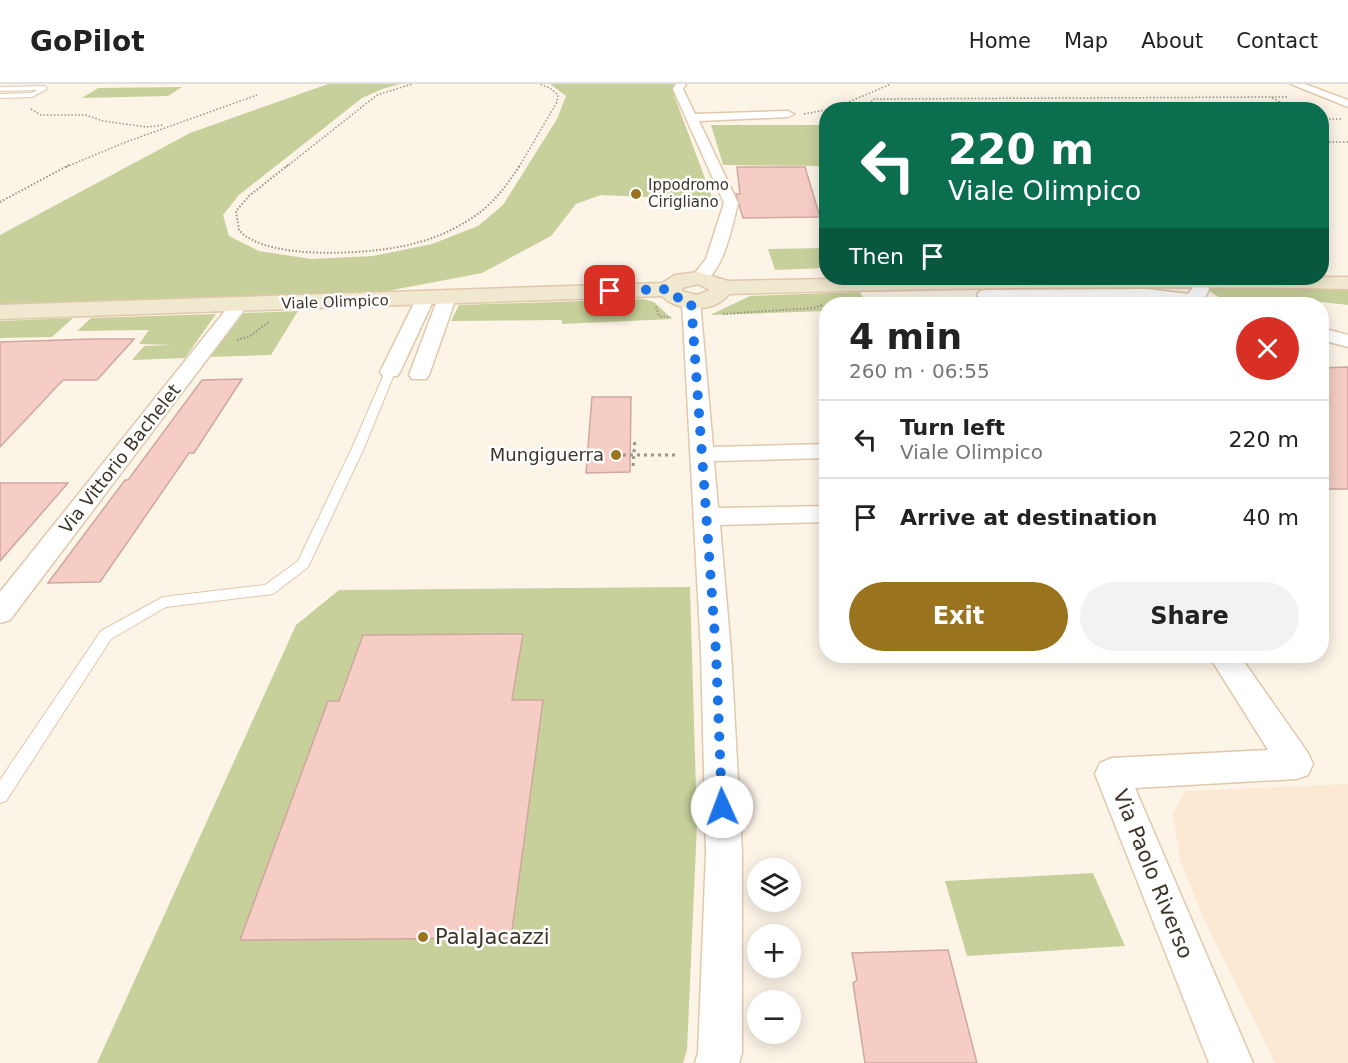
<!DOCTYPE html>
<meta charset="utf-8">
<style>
:root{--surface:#fff;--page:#f2f2f2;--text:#222;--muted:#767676;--line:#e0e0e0;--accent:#9a731f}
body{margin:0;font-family:"DejaVu Sans",sans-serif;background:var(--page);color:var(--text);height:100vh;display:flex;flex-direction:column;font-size:22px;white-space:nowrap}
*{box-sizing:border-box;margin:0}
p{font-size:20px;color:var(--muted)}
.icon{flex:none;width:33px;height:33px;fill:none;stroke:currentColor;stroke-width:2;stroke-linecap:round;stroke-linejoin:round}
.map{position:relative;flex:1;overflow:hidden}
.sheet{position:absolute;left:819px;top:213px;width:510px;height:366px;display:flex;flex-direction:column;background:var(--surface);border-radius:24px;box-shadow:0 3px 15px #0003}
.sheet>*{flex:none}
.hud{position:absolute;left:819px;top:18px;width:510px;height:183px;border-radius:24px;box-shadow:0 3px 15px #0003;background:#0b6e4f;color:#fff;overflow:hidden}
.fabs{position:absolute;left:747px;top:774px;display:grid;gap:12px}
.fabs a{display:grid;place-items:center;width:54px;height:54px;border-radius:50%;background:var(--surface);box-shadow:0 3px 15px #0003;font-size:30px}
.pin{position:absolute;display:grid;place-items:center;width:51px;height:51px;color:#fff;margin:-26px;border-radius:12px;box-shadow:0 3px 9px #0006}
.me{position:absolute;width:66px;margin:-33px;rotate:358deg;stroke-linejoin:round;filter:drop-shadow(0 0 4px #0008)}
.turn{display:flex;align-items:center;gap:21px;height:126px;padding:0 30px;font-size:27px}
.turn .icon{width:78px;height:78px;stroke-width:2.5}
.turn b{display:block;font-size:42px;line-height:51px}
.then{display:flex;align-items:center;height:57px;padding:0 30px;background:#0003;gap:12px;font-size:22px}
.round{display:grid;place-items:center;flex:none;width:63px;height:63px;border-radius:32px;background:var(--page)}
.head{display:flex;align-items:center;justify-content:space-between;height:102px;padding:0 30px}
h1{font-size:36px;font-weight:800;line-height:45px}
.button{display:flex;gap:12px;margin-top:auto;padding:12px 30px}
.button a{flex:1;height:69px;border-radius:36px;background:var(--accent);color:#fff;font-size:24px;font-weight:800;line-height:69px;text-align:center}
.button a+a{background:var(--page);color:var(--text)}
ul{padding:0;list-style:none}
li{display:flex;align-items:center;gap:18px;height:78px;padding:0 30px;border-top:2px solid var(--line)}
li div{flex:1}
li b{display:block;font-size:22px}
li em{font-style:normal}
header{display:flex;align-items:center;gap:36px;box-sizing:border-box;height:84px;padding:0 30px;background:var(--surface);border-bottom:2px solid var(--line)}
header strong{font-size:28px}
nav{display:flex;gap:33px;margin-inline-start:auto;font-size:21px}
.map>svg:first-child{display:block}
</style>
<header>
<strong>GoPilot</strong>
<nav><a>Home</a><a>Map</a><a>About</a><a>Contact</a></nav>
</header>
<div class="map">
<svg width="1348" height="979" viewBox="0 0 1348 979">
<rect width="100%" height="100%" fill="#fdf4e8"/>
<path fill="#fbe9d4" d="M 1348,700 L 1348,979 L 1275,979 L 1203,833 L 1180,775 L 1173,730 L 1185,707 Z"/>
<path fill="#c7d09b" d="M 328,0 L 400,0 L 382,5 L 362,14 L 239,111 L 223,131 L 229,152 L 259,167 L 311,175 L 373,172 L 432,160 L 478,142 L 503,121 L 557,35 L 566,12 L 550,0 L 674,0 L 674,11 L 713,116 L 601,111 L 576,120 L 551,152 L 482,189 L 382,208 L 0,220 L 0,151 L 190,49 Z
M 182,3 L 168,12 L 82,14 L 98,4 Z
M 711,41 L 826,41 L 826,82 L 723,81 Z
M 826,164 L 826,184 L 775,186 L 768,165 Z
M 1212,199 L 1348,203 L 1348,221 C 1337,220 1326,218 1315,218 C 1289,217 1230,229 1208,205 Z
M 860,208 L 866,220 L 826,220 L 826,227 L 710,231 L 750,212 Z
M 643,215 L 654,218 L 672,235 L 562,240 L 562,236 L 451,237 L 459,221 Z
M 298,227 L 271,271 L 208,273 L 244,229 Z
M 216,230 L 185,274 L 132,276 L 144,262 L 172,261 L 139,260 L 149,246 L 77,247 L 91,234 Z
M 73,234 L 52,253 L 0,254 L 0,237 Z
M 690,503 L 697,741 L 687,966 L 683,979 L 97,979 L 296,541 L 339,506 Z
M 1093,789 L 1125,862 L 967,872 L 945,797 Z"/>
<path fill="#f5cdc4" stroke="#cea79f" stroke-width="1.5" d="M 737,83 L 805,83 L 820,133 L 743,134 L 736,110 L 740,110 Z
M 94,255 L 134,255 L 97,296 L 63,296 L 0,363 L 0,258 Z
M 1348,283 L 1348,405 L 1322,405 L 1322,284 Z
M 242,295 L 194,369 L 189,369 L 100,498 L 48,499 L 125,396 L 128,396 L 202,296 Z
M 592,313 L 631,313 L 630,388 L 586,389 Z
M 0,399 L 68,399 L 0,477 Z
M 523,550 L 512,616 L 543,616 L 511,854 L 240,856 L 328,617 L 339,617 L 363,551 Z
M 948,866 L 977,979 L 865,979 L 853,899 L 857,896 L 852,869 Z"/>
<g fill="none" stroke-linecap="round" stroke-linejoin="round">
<defs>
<path id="lane" d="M 45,2 L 47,5 L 32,13 L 0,14 L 0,10 L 31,9 L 38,6 L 0,7 L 0,3 Z
M 390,285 L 395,288 L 364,364 L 308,483 L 273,510 L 166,523 L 111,555 L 6,717 L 0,719 L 0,696 L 101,547 L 163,513 L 265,501 L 298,477 L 352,364 L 385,288 Z"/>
<path id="street" d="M 676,0 L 686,0 L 683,5 L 695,30 L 788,27 L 794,30 L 788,33 L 699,37 L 738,119 C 733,139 721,205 693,198 L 691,194 L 706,175 L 724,119 L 673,5 Z
M 1291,0 L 1305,0 L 1348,16 L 1348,23 Z
M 1194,194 L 1208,194 C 1212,205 1206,216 1195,220 L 1148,215 L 986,216 L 980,215 L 977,211 L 980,207 L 986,206 L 1148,205 L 1188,210 L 1192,205 Z
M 447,209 L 453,210 L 456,214 L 429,291 L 426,295 L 412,295 L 409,291 L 438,214 L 441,210 Z
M 425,210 L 431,211 L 434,215 L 400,288 L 397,292 L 383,292 L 380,288 L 416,215 L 419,211 Z
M 691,212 L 697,213 L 700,217 L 713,363 L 826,360 L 826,374 L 714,377 L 718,424 L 826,422 L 826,438 L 720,441 L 731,568 L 742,768 L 742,969 L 739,979 L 695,979 L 698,969 L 706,768 L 701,568 L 682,217 L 685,213 Z
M 239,216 L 245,217 L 248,221 L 245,225 L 10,536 L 0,539 L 0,508 L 233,217 Z
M 1322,244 L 1348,251 L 1348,263 L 1322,256 Z
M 1209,572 L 1240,572 L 1308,669 L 1313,680 L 1308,691 L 1296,695 L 1135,704 L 1253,979 L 1209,979 L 1095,690 L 1100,679 L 1112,674 L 1268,666 Z"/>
<path id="secondary" d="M 699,188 L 728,197 L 889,194 L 1348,193 L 1348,205 C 1142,201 936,204 729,210 C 714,229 679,229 662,212 L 0,235 L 0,221 L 662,199 L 675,191 ZM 698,200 L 710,206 L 697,211 L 682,207 L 682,204 Z"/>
</defs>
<use href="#lane" stroke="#e0c8ab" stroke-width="2"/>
<use href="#street" stroke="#e0c8ab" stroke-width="3"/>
<use href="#secondary" stroke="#e0c8ab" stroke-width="3"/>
<path stroke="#9c9387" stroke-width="1.5" stroke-dasharray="1.5 2" stroke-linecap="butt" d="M 1287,13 L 1271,13 L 1294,26
M 855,21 L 870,20 L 873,15 L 1271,13
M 31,25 L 41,31 L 86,31 L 103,37 L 147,43 L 164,41
M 830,26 L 891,0
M 804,30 L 826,26
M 1322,35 L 1341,35
M 1322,58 L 1348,58
M 66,83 L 126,58 L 257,11
M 286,83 L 377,11 L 412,0
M 519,83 L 557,18 L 558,11 L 550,4 L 540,0"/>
<path stroke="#9c9387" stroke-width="2" stroke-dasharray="1.5 2" stroke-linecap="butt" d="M 288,81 L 249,112 L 236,127 L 239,146 C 266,178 375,170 412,160 C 432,155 450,148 467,137 C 490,124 506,103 520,81
M 0,118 L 69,81
M 656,223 L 659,232 L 671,233
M 723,230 L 813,224 L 823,221
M 237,256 L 250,252 L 269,238"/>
<path stroke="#9c9387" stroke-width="3" stroke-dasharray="3 4" stroke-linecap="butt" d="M 616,371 L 678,371
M 633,382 L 635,354"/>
<use href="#lane" fill="#fff" fill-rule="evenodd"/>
<use href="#street" fill="#fff" fill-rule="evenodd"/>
<use href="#secondary" fill="#f0e8cf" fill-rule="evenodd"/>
</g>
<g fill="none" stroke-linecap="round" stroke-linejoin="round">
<path stroke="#1a73e8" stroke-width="10" stroke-dasharray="0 18" d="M 610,207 L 670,205 L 676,213 L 691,217 L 716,568 L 722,723"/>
</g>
<g fill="#9a731f" stroke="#fff" stroke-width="2">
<circle cx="636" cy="110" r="6"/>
<circle cx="616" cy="371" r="6"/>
<circle cx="423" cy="853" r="6"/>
</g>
<g text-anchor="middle" stroke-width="5" stroke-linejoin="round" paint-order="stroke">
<g font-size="15" fill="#3e3529" stroke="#fff" text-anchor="start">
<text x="648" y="106">Ippodromo<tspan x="648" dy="17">Cirigliano</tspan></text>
</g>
<g font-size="15" fill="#3e3529" stroke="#fff">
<text transform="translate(335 218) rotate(-2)" y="5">Viale Olimpico</text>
</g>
<g font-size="18" fill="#3e3529" stroke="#fff" text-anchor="end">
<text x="604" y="377">Mungiguerra</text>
</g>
<g font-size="18" fill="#3e3529" stroke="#fff">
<text transform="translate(120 375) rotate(-52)" y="6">Via Vittorio Bachelet</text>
</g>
<g font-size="21" fill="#3e3529" stroke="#fff">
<text transform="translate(1153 790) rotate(68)" y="7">Via Paolo Riverso</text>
</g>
<g font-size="21" fill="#3e3529" stroke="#fff" text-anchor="start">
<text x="435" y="860">PalaJacazzi</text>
</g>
</g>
</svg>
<div class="fabs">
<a><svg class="icon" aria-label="layers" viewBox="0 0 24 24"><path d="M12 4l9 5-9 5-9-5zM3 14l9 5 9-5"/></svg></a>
<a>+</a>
<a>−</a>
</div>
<div class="pin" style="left:610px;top:207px;background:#d93025"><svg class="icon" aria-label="arrive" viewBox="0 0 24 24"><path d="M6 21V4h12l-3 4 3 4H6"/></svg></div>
<svg class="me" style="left:722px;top:723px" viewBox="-20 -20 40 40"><circle r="19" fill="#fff"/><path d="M0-13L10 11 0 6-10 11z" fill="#1a73e8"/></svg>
<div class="hud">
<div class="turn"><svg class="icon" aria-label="left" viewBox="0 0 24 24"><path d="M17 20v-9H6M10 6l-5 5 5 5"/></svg><div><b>220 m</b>Viale Olimpico</div></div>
<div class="then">Then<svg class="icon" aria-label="arrive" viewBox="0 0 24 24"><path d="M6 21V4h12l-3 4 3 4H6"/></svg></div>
</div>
<section class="sheet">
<div class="head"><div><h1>4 min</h1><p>260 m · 06:55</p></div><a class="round" style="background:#d93025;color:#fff"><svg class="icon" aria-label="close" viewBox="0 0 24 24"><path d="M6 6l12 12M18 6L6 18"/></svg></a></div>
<ul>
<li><svg class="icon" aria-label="left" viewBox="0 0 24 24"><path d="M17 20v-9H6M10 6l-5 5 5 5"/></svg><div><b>Turn left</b><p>Viale Olimpico</p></div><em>220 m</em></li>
<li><svg class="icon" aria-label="arrive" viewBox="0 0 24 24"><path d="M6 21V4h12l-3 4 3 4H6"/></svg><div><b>Arrive at destination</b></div><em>40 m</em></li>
</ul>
<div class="button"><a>Exit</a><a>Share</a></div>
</section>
</div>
